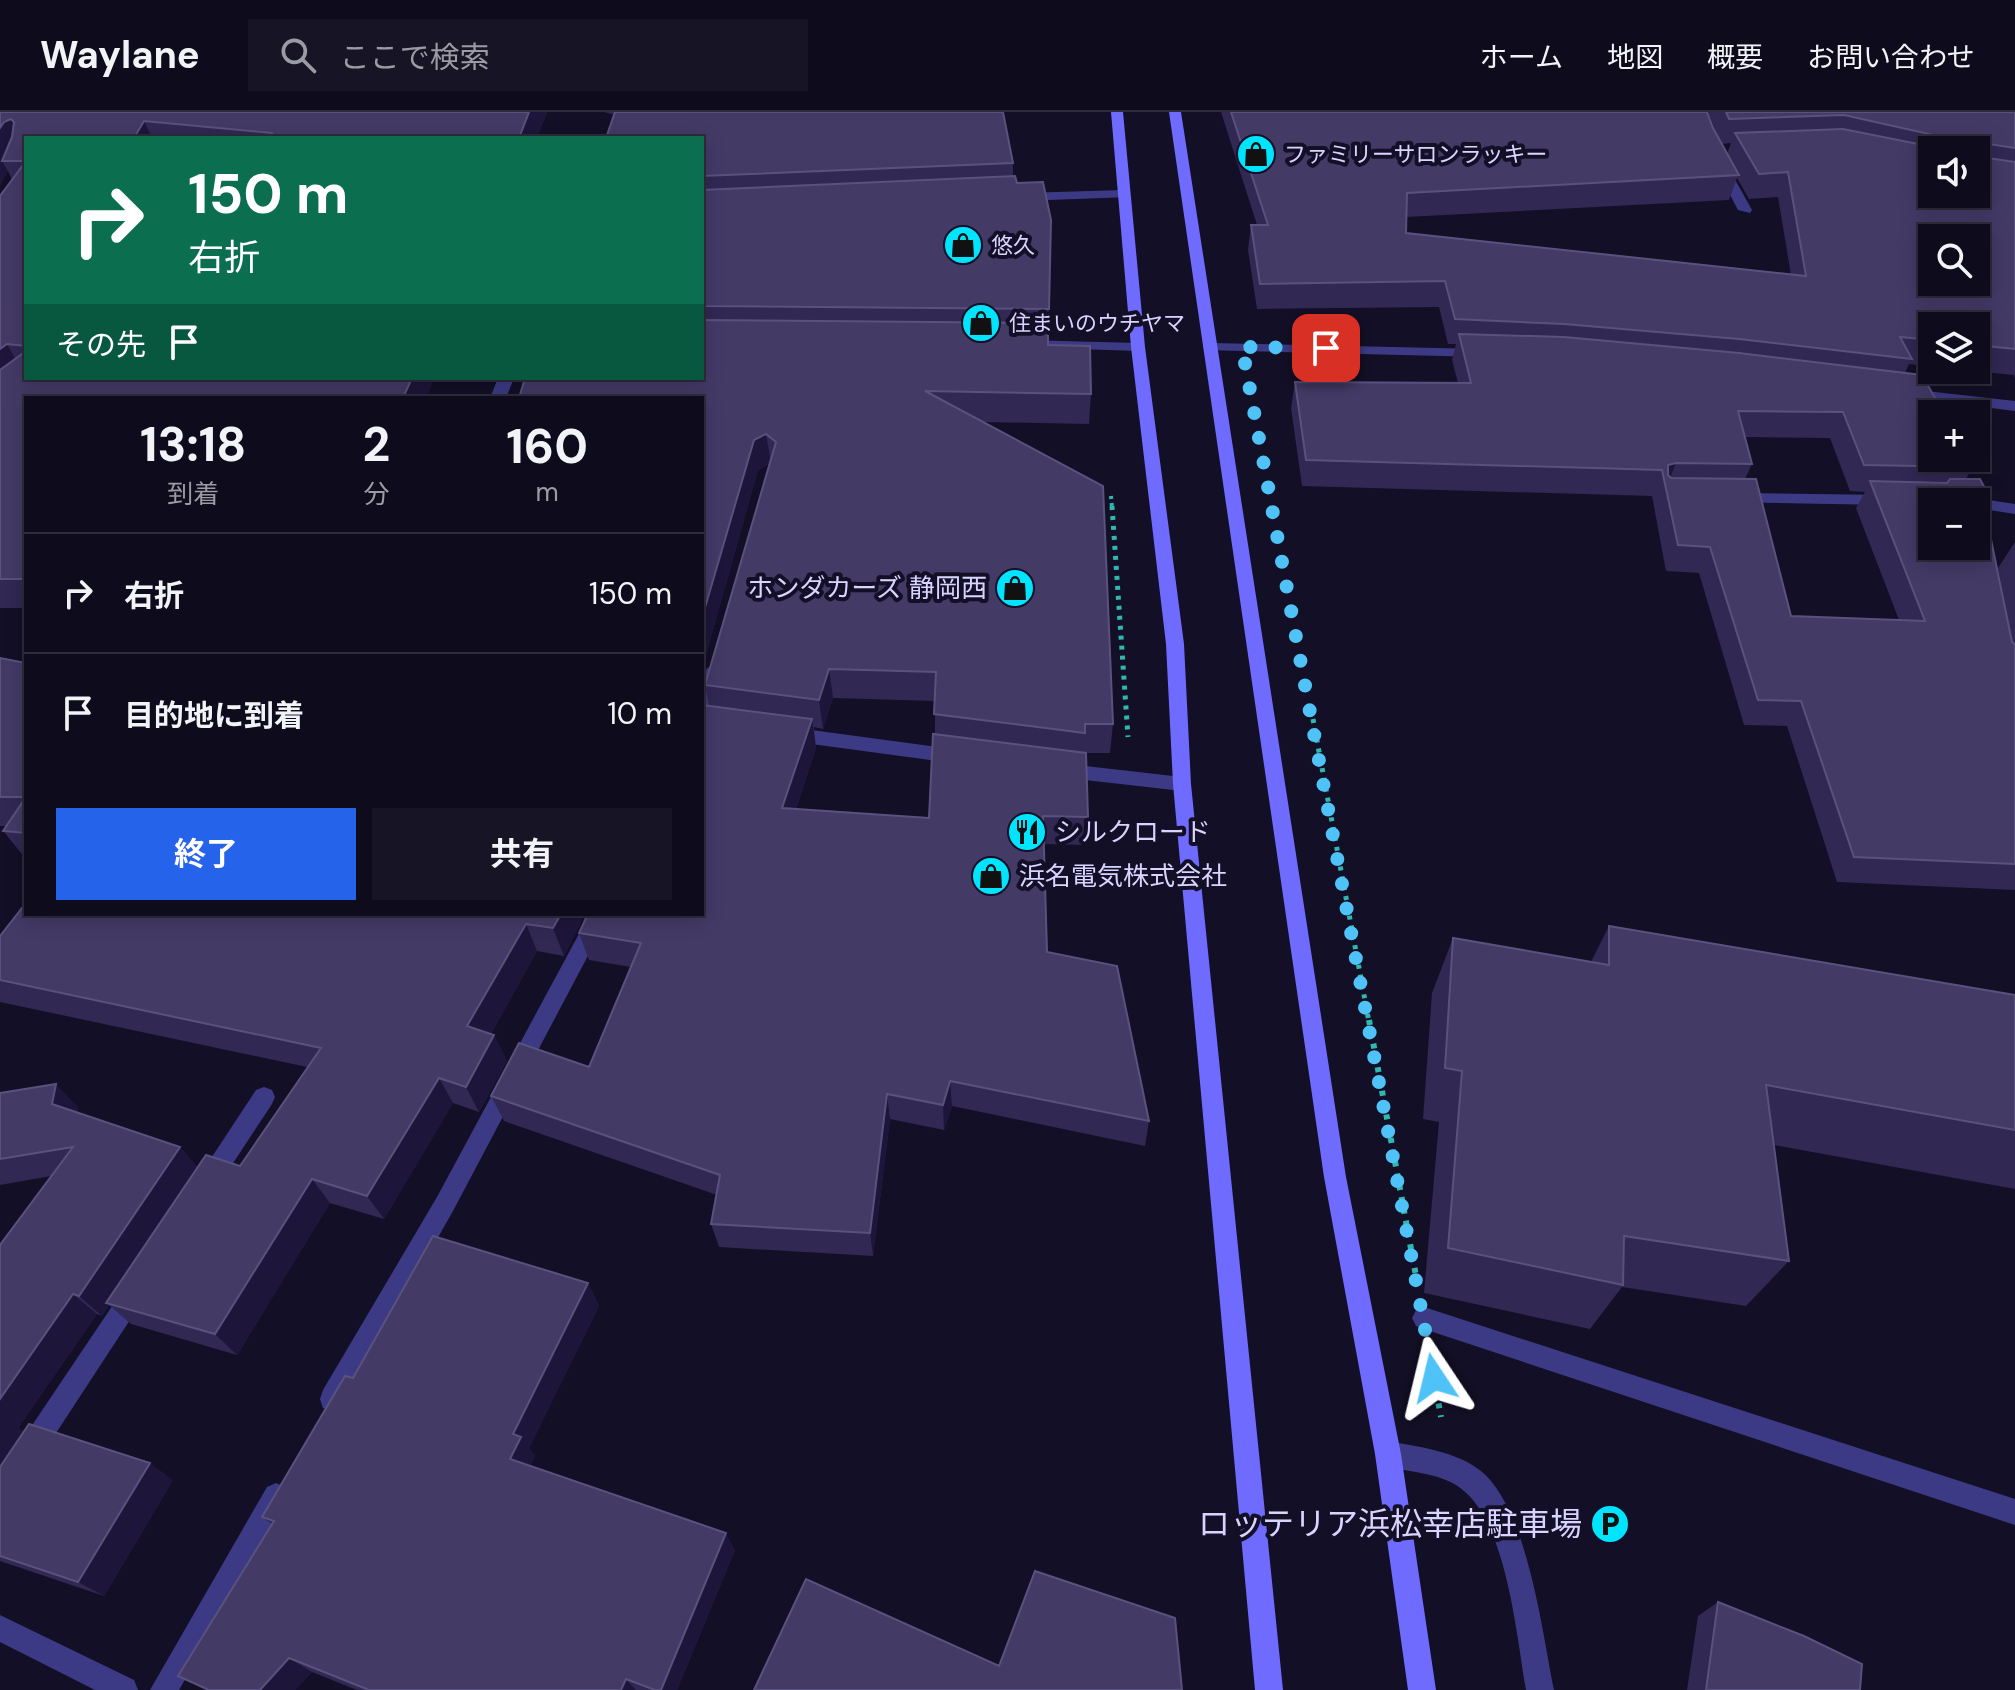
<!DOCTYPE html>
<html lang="ja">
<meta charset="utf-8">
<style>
:root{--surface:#0e0b1c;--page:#171425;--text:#f1f3f6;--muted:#9b9ba3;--line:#2e2b3b;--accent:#2563eb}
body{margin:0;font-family:"DM Sans","Noto Sans JP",sans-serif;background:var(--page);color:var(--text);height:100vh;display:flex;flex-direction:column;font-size:30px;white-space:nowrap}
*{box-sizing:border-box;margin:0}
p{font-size:26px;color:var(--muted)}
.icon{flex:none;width:44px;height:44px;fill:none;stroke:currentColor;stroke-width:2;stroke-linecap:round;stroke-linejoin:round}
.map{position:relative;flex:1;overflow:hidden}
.details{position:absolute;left:24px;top:284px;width:680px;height:520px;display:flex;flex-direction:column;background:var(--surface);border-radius:0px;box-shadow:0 4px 20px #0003,0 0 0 2px var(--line)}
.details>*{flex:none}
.top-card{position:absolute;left:24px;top:24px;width:680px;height:244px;border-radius:0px;box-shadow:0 4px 20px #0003,0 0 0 2px var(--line);background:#0b6e4f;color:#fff;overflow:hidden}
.tools{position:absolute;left:1918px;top:24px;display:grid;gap:16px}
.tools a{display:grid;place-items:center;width:72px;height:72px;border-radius:0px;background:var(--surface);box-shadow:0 4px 20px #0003,0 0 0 2px var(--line);font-size:40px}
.pin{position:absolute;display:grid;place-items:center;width:68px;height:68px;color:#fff;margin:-34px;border-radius:16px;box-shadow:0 4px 12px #0006}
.me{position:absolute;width:88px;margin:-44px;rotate:350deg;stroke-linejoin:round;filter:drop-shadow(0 0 6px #0008)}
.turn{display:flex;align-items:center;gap:28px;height:168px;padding:0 32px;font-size:36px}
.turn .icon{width:104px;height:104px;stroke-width:2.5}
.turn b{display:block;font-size:56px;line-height:68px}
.then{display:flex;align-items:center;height:76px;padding:0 32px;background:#0003;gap:16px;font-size:30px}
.eta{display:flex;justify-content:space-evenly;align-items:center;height:136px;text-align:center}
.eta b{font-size:48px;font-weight:700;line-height:56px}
.cta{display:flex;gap:16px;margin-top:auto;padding:16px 32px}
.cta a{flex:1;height:92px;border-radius:0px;background:var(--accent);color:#fff;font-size:32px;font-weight:700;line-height:92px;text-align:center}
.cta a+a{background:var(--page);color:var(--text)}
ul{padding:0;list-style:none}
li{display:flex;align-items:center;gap:24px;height:120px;padding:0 32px;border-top:2px solid var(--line)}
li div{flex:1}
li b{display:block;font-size:30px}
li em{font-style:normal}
header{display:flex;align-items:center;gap:48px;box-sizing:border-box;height:112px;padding:0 40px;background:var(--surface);border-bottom:2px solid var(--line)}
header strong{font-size:38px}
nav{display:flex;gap:44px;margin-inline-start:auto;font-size:28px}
.search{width:560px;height:72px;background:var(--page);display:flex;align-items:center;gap:20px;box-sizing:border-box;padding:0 28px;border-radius:0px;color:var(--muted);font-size:30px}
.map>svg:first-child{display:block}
</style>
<header>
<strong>Waylane</strong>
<div class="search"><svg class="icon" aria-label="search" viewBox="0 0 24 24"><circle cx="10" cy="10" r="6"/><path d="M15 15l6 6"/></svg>ここで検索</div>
<nav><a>ホーム</a><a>地図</a><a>概要</a><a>お問い合わせ</a></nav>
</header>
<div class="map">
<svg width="2015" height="1578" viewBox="0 0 2015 1578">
<rect width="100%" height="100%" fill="#130f26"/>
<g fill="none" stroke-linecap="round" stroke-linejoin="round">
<path stroke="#2fb8b0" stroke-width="4" stroke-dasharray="3 4" stroke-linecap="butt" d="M 1111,384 L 1112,396"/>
<path stroke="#2fb8b0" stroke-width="5" stroke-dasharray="4 6" stroke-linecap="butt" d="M 1112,394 L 1128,625
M 1313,607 L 1369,910"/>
<path stroke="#2fb8b0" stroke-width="6" stroke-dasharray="5 7" stroke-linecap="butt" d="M 1369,908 L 1416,1164
M 1432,1256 L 1441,1305"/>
<path fill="#3d3a85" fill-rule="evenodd" d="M 1424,1195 L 2015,1387 L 2015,1413 L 1424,1217 L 1416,1214 L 1412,1206 L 1416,1198 Z
M 1388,1329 C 1419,1335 1456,1339 1481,1359 C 1528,1398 1542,1520 1554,1578 L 1526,1578 C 1516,1523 1507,1404 1456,1373 C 1433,1359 1404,1361 1379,1351 L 1375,1342 L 1379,1333 Z"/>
<path fill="#3d3a85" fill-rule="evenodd" d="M 1693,0 L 1705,0 L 1719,39 L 1752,98 L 1750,101 L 1738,98 L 1707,39 Z
M 1125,78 L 1130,79 L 1130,85 L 1022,89 L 1015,85 L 1022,81 Z
M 1022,228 L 1138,231 L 1145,235 L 1138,239 L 1017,235 L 1015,232 Z
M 1210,231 L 1482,237 L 1489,241 L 1482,245 L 1205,238 L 1203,235 Z
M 498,266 L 514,266 L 506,286 L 490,286 Z
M 1908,277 L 2015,289 L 2015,299 L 1903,285 L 1900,282 Z
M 1734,381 L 1886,383 L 1894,388 L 1886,393 L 1728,390 L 1726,386 Z
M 1962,384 L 2015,392 L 2015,402 L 1976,396 L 1976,390 L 1955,390 L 1956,385 Z
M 713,554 L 722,560 L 711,600 L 702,607 L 702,567 L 707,556 Z
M 789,615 L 960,638 L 969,645 L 960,652 L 789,629 L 780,622 Z
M 1059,651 L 1182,665 L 1191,672 L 1182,679 L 1059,665 L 1050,658 Z
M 586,802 L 606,802 L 600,821 L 453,1099 L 341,1296 L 332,1299 L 323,1296 L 320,1287 L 323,1278 L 437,1085 L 580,820 Z
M 264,975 L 272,978 L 275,985 L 272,992 L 216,1077 L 208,1080 L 200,1077 L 197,1070 L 200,1063 L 256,978 Z
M 135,1169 L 143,1172 L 147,1180 L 143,1188 L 9,1393 L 0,1397 L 0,1361 L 127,1172 Z
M 276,1371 L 285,1375 L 289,1384 L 285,1393 L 179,1578 L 150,1578 L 267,1375 Z
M 0,1503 L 134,1568 L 138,1578 L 95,1578 L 0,1530 Z"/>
<path fill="#6f6bff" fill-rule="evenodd" d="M 1111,0 L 1123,0 L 1145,235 L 1184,532 L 1191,672 L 1283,1578 L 1255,1578 L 1173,672 L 1166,532 L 1131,235 Z
M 1169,0 L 1181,0 L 1346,1065 L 1401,1342 L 1436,1578 L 1408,1578 L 1375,1342 L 1324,1065 Z"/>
</g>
<path fill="#312854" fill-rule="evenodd" d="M 0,0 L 547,0 L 537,26 L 26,26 L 26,266 L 434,266 L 426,286 L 26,286 L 26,496 L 0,496 L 0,84 L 12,68 L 8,59 L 0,73 Z
M 604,0 L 1003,0 L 1013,51 L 1013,64 L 1017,71 L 1051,108 L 1048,233 L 1091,282 L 1089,312 L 983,310 L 1113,612 L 1110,641 L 1086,641 L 1088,705 L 1086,733 L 1044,732 L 1047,840 L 1149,1009 L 1145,1034 L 952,994 L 944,1018 L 890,1007 L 873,1144 L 719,1135 L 711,1112 L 717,1083 L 504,1009 L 491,984 L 589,955 L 631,855 L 589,848 L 579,821 L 709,594 L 705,573 L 769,352 L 758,358 L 702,557 L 702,26 ZM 833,586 L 935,589 L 935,622 L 929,706 L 796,697 L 816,636 L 814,615 L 823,617 Z
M 1221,0 L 1707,0 L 1716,20 L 1708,0 L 2015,0 L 2015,266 L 2014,263 L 1963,258 L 1976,258 L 1976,214 L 1932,214 L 1932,255 L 1909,252 L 1905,261 L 1973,355 L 1966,367 L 1987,408 L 2004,488 L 1998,456 L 2015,430 L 2015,778 L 1837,770 L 1787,614 L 1744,613 L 1699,461 L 1666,459 L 1652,384 L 1302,374 L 1291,296 L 1295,270 L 1458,271 L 1452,248 L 1456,232 L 1448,232 L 1439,195 L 1257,197 L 1248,138 L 1251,113 L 1257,113 ZM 1731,31 L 1727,42 L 1722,32 ZM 1737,66 L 1749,87 L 1778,85 L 1791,163 L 1406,121 L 1406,105 L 1729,88 ZM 1745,325 L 1830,326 L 1850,379 L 1865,380 L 1856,396 L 1899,508 L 1791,504 L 1745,367 L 1752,352 Z
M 0,546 L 26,551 L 26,747 L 3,719 L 6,714 L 0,714 Z
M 26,802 L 585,802 L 564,844 L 537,839 L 491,922 L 494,923 L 507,949 L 479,1000 L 453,991 L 384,1107 L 330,1091 L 237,1243 L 131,1212 L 109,1193 L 102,1204 L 97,1202 L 18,1316 L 24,1320 L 173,1368 L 104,1484 L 0,1449 L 0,1133 L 51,1064 L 0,1073 L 0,981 L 78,995 L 77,1000 L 180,1035 L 197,1055 L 240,1054 L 307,955 L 0,890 L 0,824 Z
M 1609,814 L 2015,883 L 2015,1077 L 1774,1033 L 1789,1149 L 1746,1194 L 1622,1175 L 1590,1217 L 1424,1181 L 1439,1010 L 1423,1007 L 1432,881 L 1453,826 L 1591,850 Z
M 588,1171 L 599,1194 L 529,1336 L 535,1344 L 530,1354 L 735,1438 L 677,1578 L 357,1578 L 312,1560 L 295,1578 L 206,1578 L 178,1564 L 272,1412 L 262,1405 L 353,1266 Z
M 1718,1490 L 1860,1578 L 1687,1578 L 1698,1504 Z"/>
<path fill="#1d163a" d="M 529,0 L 547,0 L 537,26 L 519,26 Z
M 11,7 L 25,36 L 2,49 L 8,59 L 0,73 L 0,16 L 4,10 Z
M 144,9 L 152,26 L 134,26 Z
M 7,232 L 24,262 L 0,281 L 0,237 Z
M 412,266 L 434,266 L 426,286 L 403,286 Z
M 766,322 L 771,351 L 758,358 L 702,557 L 702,506 L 754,328 Z
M 1676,351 L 1666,376 L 1668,353 Z
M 829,557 L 833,586 L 823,617 L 819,588 Z
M 812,607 L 816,636 L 787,724 L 782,696 Z
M 561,802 L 585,802 L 564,844 L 553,816 Z
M 526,812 L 537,839 L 481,940 L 467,914 Z
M 494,923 L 507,949 L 479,1000 L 466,975 Z
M 439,966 L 453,991 L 384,1107 L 367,1084 Z
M 950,969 L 952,994 L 944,1018 L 943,993 Z
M 56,972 L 78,995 L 74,1014 L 52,992 Z
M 887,982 L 890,1007 L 873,1144 L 870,1121 Z
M 180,1035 L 199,1057 L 106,1191 L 109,1193 L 102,1204 L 79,1184 Z
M 312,1067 L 330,1091 L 237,1243 L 215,1222 Z
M 588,1171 L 599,1194 L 529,1336 L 535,1344 L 524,1366 L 510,1347 L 513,1322 Z
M 73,1182 L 97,1202 L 18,1316 L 24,1320 L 0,1356 L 0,1287 Z
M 150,1351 L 173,1368 L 104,1484 L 78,1470 Z
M 726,1421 L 735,1438 L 677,1578 L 661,1578 Z
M 289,1546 L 312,1560 L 295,1578 L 260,1578 Z
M 626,1567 L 636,1578 L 621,1578 Z"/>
<path fill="#433a66" stroke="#5a527e" stroke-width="2" fill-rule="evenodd" d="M 0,0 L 529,0 L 519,26 L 270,26 L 272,21 L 144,9 L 134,26 L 26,26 L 26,234 L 7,232 L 0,237 L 0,84 L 26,49 L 2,49 L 12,25 L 14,10 L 11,7 L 4,10 L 0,16 Z
M 615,0 L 1003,0 L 1013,51 L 702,64 L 702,26 L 606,26 Z
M 1231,0 L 1707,0 L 1713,16 L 1739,63 L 1407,81 L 1406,121 L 1806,164 L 1788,60 L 1759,62 L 1735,21 L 1843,17 L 1943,37 L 1947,34 L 1947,26 L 1844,3 L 1729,7 L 1726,0 L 2015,0 L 2015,36 L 1989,32 L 1985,43 L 1988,46 L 2015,50 L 2015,237 L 1976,233 L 1976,214 L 1932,214 L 1932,228 L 1900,225 L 1912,247 L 1739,227 L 1564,212 L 1455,207 L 1445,169 L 1260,172 L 1251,113 L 1268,113 ZM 1932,38 L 1976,38 L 1976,82 L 1932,82 ZM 1932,126 L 1976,126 L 1976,170 L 1932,170 Z
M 1015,64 L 1017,71 L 1043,70 L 1051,108 L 1049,197 L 702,194 L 702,78 Z
M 702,208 L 1048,211 L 1048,233 L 1090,234 L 1091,282 L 925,279 L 1103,374 L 1113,612 L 1085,612 L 1085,621 L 934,602 L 936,560 L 829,557 L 819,588 L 705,573 L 776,330 L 766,322 L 754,328 L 702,506 L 702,286 L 519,286 L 525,266 L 702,266 Z
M 1459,222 L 1564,225 L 1739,241 L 1922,263 L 1944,302 L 1932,302 L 1932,346 L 1968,346 L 1973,355 L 1864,353 L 1843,300 L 1738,299 L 1752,352 L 1676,351 L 1668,353 L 1668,363 L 1671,366 L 1756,367 L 1791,504 L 1925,509 L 1870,369 L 1947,371 L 1950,367 L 1980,367 L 1988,382 L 1987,408 L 2012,530 L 2015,533 L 2015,752 L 1854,745 L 1801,589 L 1758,588 L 1710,435 L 1678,433 L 1662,358 L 1306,348 L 1295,270 L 1471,271 ZM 1932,390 L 1976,390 L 1976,434 L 1932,434 Z
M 26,239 L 26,266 L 412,266 L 403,286 L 26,286 L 26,467 L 0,467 L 0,258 Z
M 0,546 L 26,551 L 26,721 L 3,719 L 26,685 L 0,685 Z
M 702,593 L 812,607 L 782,696 L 929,706 L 933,622 L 1086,641 L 1088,705 L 1043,704 L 1047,840 L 1117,854 L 1149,1009 L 950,969 L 943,993 L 887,982 L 870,1121 L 711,1112 L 720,1063 L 491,984 L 519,931 L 589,955 L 641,831 L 579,821 L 588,802 L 702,802 Z
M 26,791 L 26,802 L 561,802 L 553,816 L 526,812 L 467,914 L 494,923 L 466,975 L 439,966 L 367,1084 L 312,1067 L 215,1222 L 106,1191 L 206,1043 L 240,1054 L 321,936 L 0,868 L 0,824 Z
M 1609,814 L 2015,883 L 2015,1018 L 1766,973 L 1789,1149 L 1624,1124 L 1623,1173 L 1448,1136 L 1462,959 L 1445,956 L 1453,826 L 1609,853 Z
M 56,972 L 52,992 L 180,1035 L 79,1184 L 73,1182 L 0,1287 L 0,1133 L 73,1035 L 0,1047 L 0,981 Z
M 433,1124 L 588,1171 L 513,1322 L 521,1325 L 510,1347 L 726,1421 L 661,1578 L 655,1578 L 626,1567 L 621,1578 L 369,1578 L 289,1546 L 260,1578 L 209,1578 L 178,1564 L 274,1409 L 262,1405 L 345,1264 L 353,1266 Z
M 29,1312 L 150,1351 L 78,1470 L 0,1444 L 0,1355 Z
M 1035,1459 L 1175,1506 L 1182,1578 L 754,1578 L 806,1467 L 999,1554 Z
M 1718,1490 L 1804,1524 L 1862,1552 L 1860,1578 L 1706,1578 Z"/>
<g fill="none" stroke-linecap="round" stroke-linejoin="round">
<path stroke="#4fc3f7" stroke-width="14" stroke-dasharray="0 25.2" d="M 1326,236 L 1242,235 L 1434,1266"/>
</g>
<defs>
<symbol id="shop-disc" viewBox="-11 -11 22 22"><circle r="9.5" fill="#00e5ff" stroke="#130f26"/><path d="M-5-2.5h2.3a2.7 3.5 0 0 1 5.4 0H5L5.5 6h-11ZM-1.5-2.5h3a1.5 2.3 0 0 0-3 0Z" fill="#111"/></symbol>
<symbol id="restaurant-disc" viewBox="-11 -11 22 22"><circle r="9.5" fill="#00e5ff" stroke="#130f26"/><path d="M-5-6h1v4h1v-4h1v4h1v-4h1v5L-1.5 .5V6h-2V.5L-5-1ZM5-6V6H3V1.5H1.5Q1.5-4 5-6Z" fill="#111"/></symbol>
<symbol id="parking-disc" viewBox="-11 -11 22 22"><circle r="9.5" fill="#00e5ff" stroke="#130f26"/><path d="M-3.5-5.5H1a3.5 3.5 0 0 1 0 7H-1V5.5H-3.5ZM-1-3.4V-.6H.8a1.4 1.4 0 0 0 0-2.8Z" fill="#111"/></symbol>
</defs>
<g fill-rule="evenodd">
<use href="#shop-disc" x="1234" y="20" width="44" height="44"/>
<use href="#shop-disc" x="941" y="111" width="44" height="44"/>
<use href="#shop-disc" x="959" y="189" width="44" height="44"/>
<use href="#shop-disc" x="993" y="454" width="44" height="44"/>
<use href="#restaurant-disc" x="1005" y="698" width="44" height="44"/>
<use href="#shop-disc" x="969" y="742" width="44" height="44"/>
<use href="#parking-disc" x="1588" y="1390" width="44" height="44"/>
</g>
<g text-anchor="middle" stroke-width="8" stroke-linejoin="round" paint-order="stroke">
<g font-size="22" fill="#d9d4ff" stroke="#130f26" text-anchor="start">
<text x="1284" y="50">ファミリーサロンラッキー</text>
<text x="991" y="141">悠久</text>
<text x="1009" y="219">住まいのウチヤマ</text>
</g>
<g font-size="26" fill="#d9d4ff" stroke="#130f26" text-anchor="start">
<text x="987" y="485" text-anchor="end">ホンダカーズ 静岡西</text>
<text x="1055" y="729">シルクロード</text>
<text x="1019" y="773">浜名電気株式会社</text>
</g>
<g font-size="32" fill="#d9d4ff" stroke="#130f26" text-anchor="end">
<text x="1582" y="1423">ロッテリア浜松幸店駐車場</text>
</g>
</g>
</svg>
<div class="tools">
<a><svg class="icon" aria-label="sound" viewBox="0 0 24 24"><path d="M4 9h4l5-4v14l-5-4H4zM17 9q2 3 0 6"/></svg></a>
<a><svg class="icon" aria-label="search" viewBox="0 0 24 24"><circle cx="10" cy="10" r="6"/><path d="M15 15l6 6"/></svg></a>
<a><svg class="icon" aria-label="layers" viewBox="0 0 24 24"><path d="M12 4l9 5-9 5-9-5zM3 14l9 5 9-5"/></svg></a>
<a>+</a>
<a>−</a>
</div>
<div class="pin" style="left:1326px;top:236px;background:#d93025"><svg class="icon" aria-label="arrive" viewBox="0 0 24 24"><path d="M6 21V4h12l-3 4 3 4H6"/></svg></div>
<svg class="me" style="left:1434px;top:1266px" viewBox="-20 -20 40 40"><path d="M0-17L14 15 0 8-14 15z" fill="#4fc3f7" stroke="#fff" stroke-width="4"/></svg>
<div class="top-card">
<div class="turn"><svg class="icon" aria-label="right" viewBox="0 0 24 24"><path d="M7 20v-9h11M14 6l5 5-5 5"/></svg><div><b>150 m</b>右折</div></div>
<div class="then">その先<svg class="icon" aria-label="arrive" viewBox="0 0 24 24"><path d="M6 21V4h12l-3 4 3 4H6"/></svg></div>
</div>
<section class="details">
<div class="eta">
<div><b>13:18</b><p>到着</p></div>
<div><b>2</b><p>分</p></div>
<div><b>160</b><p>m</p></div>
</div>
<ul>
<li><svg class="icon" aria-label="right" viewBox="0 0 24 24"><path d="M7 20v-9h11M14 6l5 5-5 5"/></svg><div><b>右折</b></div><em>150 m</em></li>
<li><svg class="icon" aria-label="arrive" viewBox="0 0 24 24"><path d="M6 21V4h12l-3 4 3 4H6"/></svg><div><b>目的地に到着</b></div><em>10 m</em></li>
</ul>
<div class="cta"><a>終了</a><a>共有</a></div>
</section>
</div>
